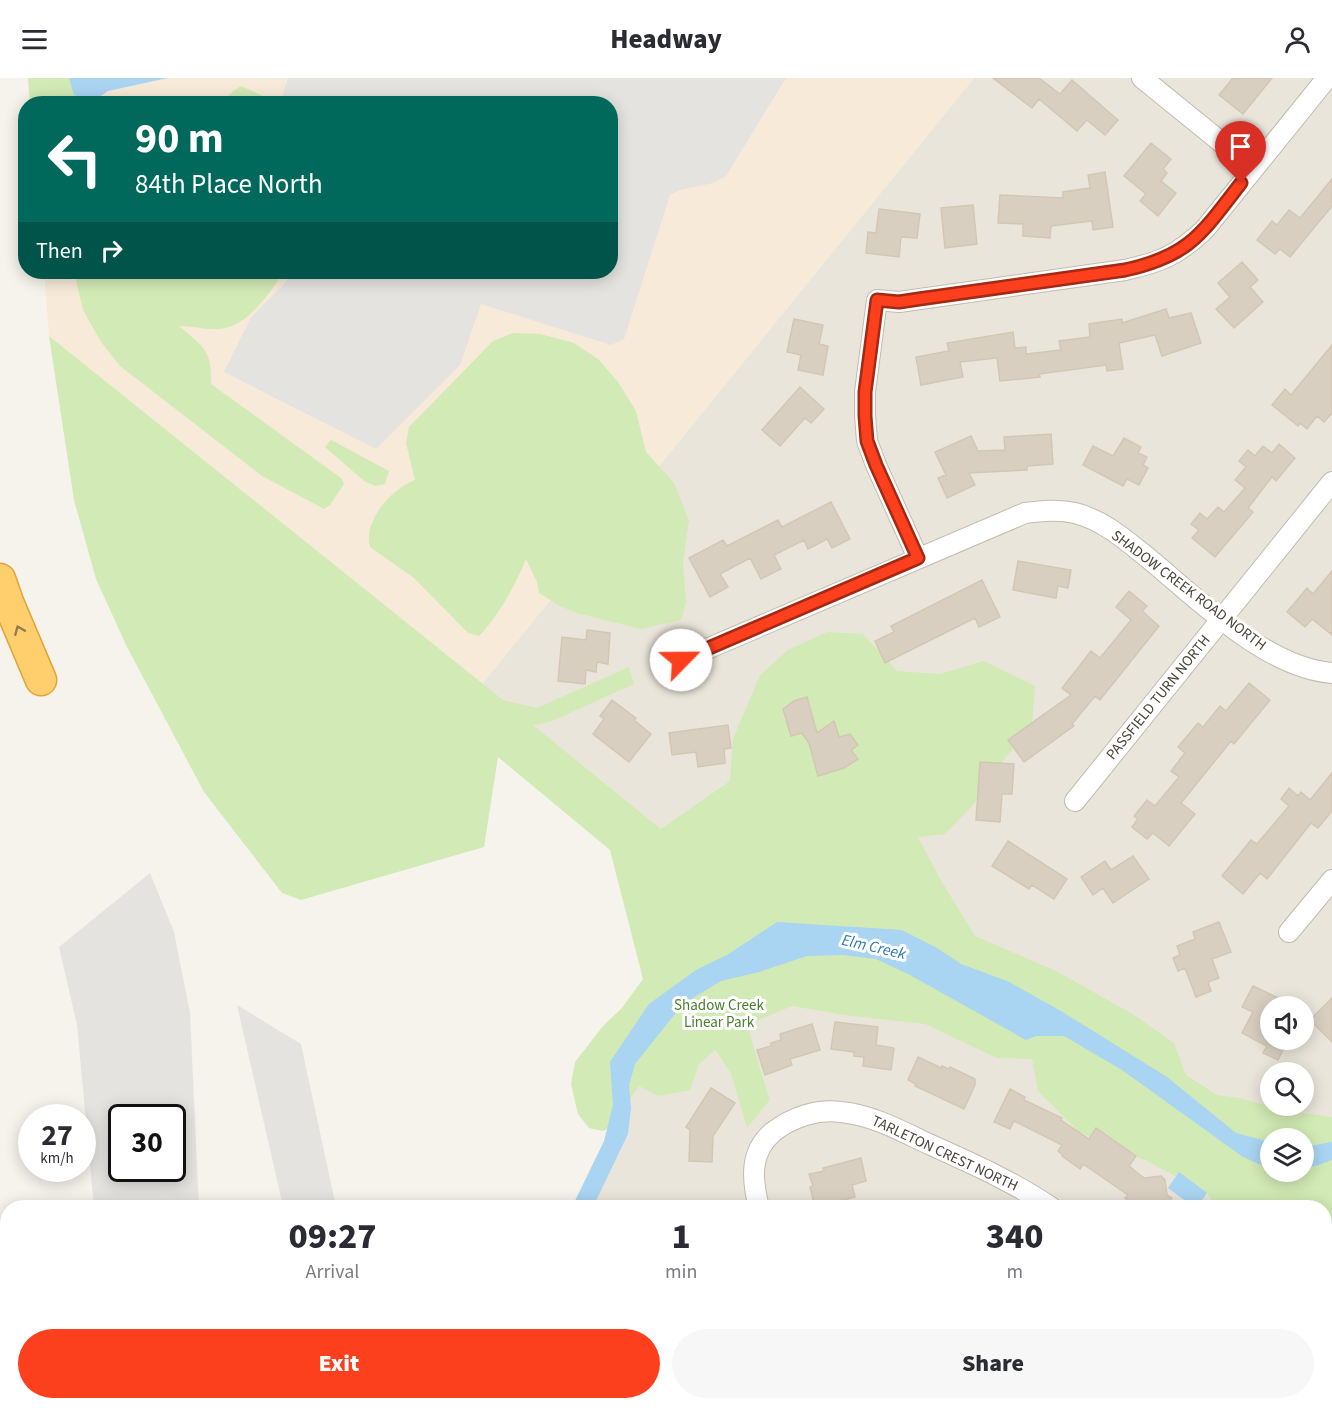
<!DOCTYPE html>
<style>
:root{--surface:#fff;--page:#f7f7f7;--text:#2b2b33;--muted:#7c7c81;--accent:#fc3f1d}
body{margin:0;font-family:"Source Sans 3",sans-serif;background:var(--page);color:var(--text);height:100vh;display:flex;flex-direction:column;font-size:22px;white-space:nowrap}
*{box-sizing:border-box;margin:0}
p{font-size:20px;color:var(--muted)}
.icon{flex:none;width:33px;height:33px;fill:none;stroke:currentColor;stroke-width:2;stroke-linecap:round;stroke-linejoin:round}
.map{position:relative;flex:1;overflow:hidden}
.drawer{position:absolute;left:0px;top:1122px;width:1332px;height:210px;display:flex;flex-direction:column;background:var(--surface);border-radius:24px 24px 0 0;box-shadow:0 3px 15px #0003}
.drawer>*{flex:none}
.hud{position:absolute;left:18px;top:18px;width:600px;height:183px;border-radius:24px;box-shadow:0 3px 15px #0003;background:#00695c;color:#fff;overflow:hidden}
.buttons{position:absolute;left:1260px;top:918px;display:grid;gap:12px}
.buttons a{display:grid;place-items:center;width:54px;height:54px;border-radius:50%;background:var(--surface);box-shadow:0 3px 15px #0003;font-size:30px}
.speed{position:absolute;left:18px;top:1026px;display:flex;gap:12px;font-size:30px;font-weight:700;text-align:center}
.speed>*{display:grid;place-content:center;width:78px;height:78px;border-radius:50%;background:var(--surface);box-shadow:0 3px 15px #0003;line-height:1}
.speed small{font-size:15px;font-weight:400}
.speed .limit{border:3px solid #111;border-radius:9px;background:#fff;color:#111}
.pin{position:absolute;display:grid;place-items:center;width:51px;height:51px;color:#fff;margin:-62px -26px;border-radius:50% 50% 50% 0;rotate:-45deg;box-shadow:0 0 6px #0007}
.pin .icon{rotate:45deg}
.me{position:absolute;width:66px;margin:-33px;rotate:67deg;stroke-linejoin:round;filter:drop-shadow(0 0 4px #0008)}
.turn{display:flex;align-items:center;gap:21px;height:126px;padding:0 18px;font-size:27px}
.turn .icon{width:78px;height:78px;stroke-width:2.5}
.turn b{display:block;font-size:42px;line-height:51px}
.then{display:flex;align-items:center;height:57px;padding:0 18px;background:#0003;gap:12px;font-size:22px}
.eta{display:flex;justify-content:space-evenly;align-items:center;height:102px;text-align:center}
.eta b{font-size:36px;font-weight:800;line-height:42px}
.button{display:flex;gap:12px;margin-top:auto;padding:12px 18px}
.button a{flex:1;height:69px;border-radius:36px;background:var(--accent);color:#fff;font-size:24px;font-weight:800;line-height:69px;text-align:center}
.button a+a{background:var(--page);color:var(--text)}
header{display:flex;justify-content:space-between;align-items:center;height:78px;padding:0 18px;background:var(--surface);font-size:27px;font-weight:800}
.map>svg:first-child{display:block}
</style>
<header><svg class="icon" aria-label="menu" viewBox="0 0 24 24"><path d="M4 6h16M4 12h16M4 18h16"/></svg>Headway<svg class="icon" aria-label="person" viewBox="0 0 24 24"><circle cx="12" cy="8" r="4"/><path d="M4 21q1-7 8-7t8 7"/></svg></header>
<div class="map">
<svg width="1332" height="1332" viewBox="0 0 1332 1332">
<rect width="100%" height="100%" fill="#f6f3ec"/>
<path fill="#eae5da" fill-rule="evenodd" d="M 974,0 L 1332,0 L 1332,1332 L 565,1332 L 561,1325 L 1324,1324 L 1324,1130 L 583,1129 L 614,1066 L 620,999 L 683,926 L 731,996 L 747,1049 L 770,1022 L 733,903 L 661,751 L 482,606 ZM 1270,928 L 1304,928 L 1304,962 L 1270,962 ZM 1270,994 L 1304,994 L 1304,1028 L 1270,1028 ZM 1270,1060 L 1304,1060 L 1304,1094 L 1270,1094 Z"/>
<path fill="#f7ead8" d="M 108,0 L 974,0 L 482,606 L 49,258 L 44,194 L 610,194 L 610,26 L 88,25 Z"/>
<path fill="#d2eab5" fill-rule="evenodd" d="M 28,0 L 108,0 L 88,26 L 30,25 Z
M 241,8 L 263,18 L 270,25 L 222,25 L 233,13 Z
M 74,194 L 284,194 C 269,215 249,248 220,251 C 207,252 192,248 179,248 C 203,269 212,271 211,306 L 341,400 L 344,406 L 330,427 L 324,431 L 262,398 L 120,288 L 101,264 L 83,232 Z
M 513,255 L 540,256 L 574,265 L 598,281 L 618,304 L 636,333 L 646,374 L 674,405 L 689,443 L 683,484 L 686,525 L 681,542 L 641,551 L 577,535 L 560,528 L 539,515 L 537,504 L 526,481 C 515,508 499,537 479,558 L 468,555 L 414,500 L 370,469 C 363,443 391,411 415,402 L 406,365 L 409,349 L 493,263 Z
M 49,258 L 503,622 L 537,630 L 629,589 L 634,606 L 550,644 L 533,647 L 661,751 L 730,703 L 733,661 L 760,597 L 788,572 L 827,554 L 863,556 L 897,593 L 940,596 L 984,583 L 1035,608 L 1032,647 L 994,694 L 973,727 L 945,756 L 918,759 L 939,799 L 975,858 L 1056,893 L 1131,935 L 1174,965 L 1186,997 L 1217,1017 L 1240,1020 L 1282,1032 L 1332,1039 L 1332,1200 L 1325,1196 L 1324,1130 L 1215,1129 L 1207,1115 L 1147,1083 L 1079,1054 L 1038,1013 L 1032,981 L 997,980 L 925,946 L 844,937 L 792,928 L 747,947 L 770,1022 L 747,1050 L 731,996 L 715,972 L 699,986 L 690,1012 L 658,1018 L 639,1008 L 630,1021 L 624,1042 L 603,1053 L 589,1050 L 578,1036 L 571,1006 L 575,984 L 603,948 L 622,930 L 643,901 L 610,772 L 498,679 L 484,769 L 301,822 L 282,815 L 204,714 L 127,569 L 96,501 L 74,422 ZM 1270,1060 L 1304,1060 L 1304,1094 L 1270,1094 Z
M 331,362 L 389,393 L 385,406 L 375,408 L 364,403 L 325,369 Z
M 551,1325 L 606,1325 L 608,1332 L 554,1332 Z"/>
<path fill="#e5e3e0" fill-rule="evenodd" d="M 288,0 L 786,0 L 726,98 L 713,105 L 680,112 L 670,117 L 624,261 L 611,267 L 481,226 L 460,287 L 376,371 L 224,294 L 251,239 L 287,203 L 288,194 L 610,194 L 610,26 L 280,25 Z
M 150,795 L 174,854 L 190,935 L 199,1129 L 94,1129 L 77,947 L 59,869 ZM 122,1040 L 172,1040 L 172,1090 L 122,1090 Z
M 237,927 L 301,966 L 336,1129 L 291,1129 L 282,1124 Z"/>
<path fill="#a9d4f2" d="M 69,0 L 168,0 L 108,13 L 92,24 L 74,17 Z
M 777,844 L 902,852 L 937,870 L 961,886 L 1007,903 L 1061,933 L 1167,999 L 1236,1055 L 1270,1064 L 1270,1091 L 1243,1079 L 1122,992 L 1064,958 L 1036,958 L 1026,962 L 910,897 L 876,881 L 842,877 L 807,878 L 759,894 L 721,903 L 683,926 L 635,986 L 629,1007 L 631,1030 L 628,1056 L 593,1129 L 572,1129 L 604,1063 L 613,1027 L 610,984 L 649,926 L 696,892 L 727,877 Z
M 1332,1064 L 1332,1082 L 1316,1088 L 1304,1090 L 1304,1069 Z
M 1179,1094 L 1207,1115 L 1197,1129 L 1194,1129 L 1168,1110 Z"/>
<path fill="#d8cfc1" stroke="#d3c7b4" stroke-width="1.5" d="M 993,0 L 1039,0 L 1060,16 L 1072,2 L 1118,42 L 1105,57 L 1087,42 L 1077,53 L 1039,21 L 1032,30 Z
M 1233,0 L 1272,0 L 1243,36 L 1219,17 Z
M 1151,65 L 1171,81 L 1163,91 L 1167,95 L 1161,103 L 1176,115 L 1158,138 L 1140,123 L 1146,116 L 1124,98 Z
M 1105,94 L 1113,149 L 1093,152 L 1092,143 L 1051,148 L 1050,160 L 1023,158 L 1023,146 L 998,145 L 1000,117 L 1063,120 L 1063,114 L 1090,110 L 1088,97 Z
M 1332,101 L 1332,128 L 1290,179 L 1280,171 L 1275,176 L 1257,162 L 1272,143 L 1277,147 L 1289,132 L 1300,140 Z
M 973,127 L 977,166 L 945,170 L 941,130 Z
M 879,131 L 920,136 L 917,160 L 901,159 L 899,179 L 866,175 L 868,154 L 876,155 Z
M 1242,184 L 1258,202 L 1250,209 L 1263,224 L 1234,250 L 1216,231 L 1230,219 L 1218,205 Z
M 1166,231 L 1169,240 L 1191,235 L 1201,265 L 1162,278 L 1155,257 L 1119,265 L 1123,291 L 1107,293 L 1106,287 L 1039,296 L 1040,299 L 1000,303 L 997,280 L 960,284 L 963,299 L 921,307 L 916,279 L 949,273 L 947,265 L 1013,254 L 1015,270 L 1026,269 L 1026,276 L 1061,272 L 1059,263 L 1090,259 L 1089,246 L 1122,241 L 1122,245 Z
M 794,241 L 823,247 L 819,266 L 828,268 L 823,297 L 798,292 L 801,277 L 787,274 Z
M 1332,267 L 1332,335 L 1324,344 L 1317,338 L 1307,351 L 1300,345 L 1298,348 L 1272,327 L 1285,311 L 1291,317 Z
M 800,309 L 824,331 L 811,345 L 805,340 L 780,368 L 762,352 Z
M 1051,356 L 1053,386 L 1027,388 L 1027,392 L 969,395 L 975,407 L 947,420 L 938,400 L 946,397 L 935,374 L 971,358 L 978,373 L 1005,372 L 1004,359 Z
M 1124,360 L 1141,369 L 1138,375 L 1147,379 L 1143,387 L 1148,390 L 1139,407 L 1127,401 L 1123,408 L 1083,387 L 1093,368 L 1113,378 Z
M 1279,366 L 1295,380 L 1276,403 L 1272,399 L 1248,430 L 1253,434 L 1215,479 L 1192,460 L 1199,452 L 1191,446 L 1200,435 L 1207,441 L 1218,429 L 1224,434 L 1245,410 L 1235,402 L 1246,389 L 1239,383 L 1248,372 L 1255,378 L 1263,368 L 1272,375 Z
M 831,424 L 850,461 L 832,470 L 827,461 L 808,471 L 804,462 L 774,477 L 781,491 L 761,501 L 750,480 L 720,496 L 728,509 L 710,519 L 689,480 L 723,462 L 727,468 L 778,442 L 782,449 Z
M 1018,483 L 1071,492 L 1068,510 L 1058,508 L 1056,520 L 1013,512 Z
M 1332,493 L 1332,557 L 1312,541 L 1305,549 L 1287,534 L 1307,510 L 1313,516 Z
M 982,502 L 1000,539 L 979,549 L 975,540 L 885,585 L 875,563 L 894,554 L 891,548 Z
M 1129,513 L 1147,528 L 1142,533 L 1159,548 L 1100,622 L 1095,618 L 1072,646 L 1074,648 L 1024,684 L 1008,662 L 1071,617 L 1062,610 L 1091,573 L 1100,580 L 1131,542 L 1116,529 Z
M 587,552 L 610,555 L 608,586 L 597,584 L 596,594 L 586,592 L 585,606 L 558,603 L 562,559 L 586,562 Z
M 1249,605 L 1270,622 L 1234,666 L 1231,663 L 1181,725 L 1195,736 L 1169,768 L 1153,755 L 1147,761 L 1132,749 L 1138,741 L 1134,738 L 1147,722 L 1155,728 L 1179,699 L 1171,693 L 1185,675 L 1178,669 L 1198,645 L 1203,649 L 1220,628 L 1226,633 Z
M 807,619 L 817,655 L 834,643 L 839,659 L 850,656 L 858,667 L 851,672 L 858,681 L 844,690 L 818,698 L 809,665 L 802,655 L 791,658 L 783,631 L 794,623 Z
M 612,622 L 636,640 L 634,642 L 651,656 L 629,684 L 593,656 L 604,641 L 600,638 Z
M 728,647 L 731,670 L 724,671 L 725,685 L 698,689 L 696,674 L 672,677 L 669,655 Z
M 980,684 L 1014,686 L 1012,716 L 1002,716 L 1000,744 L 976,742 Z
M 1332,695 L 1332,733 L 1318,750 L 1311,745 L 1267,801 L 1260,795 L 1243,816 L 1222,798 L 1251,762 L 1257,766 L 1289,728 L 1281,721 L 1289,710 L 1298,718 L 1301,714 L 1310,722 Z
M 1008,763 L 1067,801 L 1054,821 L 1032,807 L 1029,811 L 992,788 Z
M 1133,778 L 1149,801 L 1113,825 L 1103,810 L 1093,817 L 1081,799 L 1105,783 L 1111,792 Z
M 1219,844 L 1231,874 L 1212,881 L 1219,900 L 1208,904 L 1211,913 L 1196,919 L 1185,890 L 1178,893 L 1173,880 L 1180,877 L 1177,868 L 1195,861 L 1193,854 Z
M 1253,908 L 1295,928 L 1270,928 L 1270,962 L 1288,962 L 1278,982 L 1263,975 L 1267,968 L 1242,955 L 1253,934 L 1242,929 Z
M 1332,920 L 1332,964 L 1310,942 Z
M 835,944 L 878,949 L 876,967 L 894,970 L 891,992 L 863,988 L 864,979 L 854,978 L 854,974 L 831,971 Z
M 812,946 L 820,972 L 790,981 L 792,987 L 765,997 L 757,972 L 771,968 L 771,965 L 781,962 L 780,956 Z
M 918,979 L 941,990 L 942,988 L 949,991 L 950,989 L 975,1001 L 975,1007 L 964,1031 L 915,1008 L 916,1006 L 908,1002 Z
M 711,1010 L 735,1025 L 713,1058 L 712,1084 L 689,1083 L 690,1052 L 686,1049 Z
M 1010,1011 L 1025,1019 L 1024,1022 L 1062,1040 L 1061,1042 L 1089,1061 L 1096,1050 L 1136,1078 L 1129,1088 L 1144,1100 L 1161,1098 L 1165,1102 L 1167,1117 L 1172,1120 L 1165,1130 L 1138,1130 L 1125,1120 L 1128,1117 L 1083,1086 L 1080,1091 L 1062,1078 L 1063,1077 L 1058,1073 L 1062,1067 L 1014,1043 L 1010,1051 L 994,1044 Z
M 861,1080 L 866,1103 L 852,1107 L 855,1119 L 815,1129 L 810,1109 L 813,1108 L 809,1096 L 824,1093 L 823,1090 Z"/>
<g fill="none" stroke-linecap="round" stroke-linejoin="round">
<defs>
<path id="minor" d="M 1142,0 L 1253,90
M 918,480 L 876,387 L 867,363 L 865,337 L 865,314 L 877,222 L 899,224 L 1125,192 C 1161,184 1178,177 1205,151 L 1327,0
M 681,582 L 1025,435 C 1041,433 1058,431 1075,435 C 1103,442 1126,462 1148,480 C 1198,521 1266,590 1332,595
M 1075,723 L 1332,404
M 1289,854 L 1332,802
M 759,1130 C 752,1102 749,1074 773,1054 C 792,1039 817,1031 841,1034 C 873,1037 903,1054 931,1067 C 973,1086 1014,1104 1052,1130
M 1324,1299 L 1332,1302
M 843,1324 L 846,1332"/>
<path id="highway" d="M 0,501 L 8,524 L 41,602"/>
</defs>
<use href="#minor" stroke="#c2bbae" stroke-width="22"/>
<use href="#highway" stroke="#e0a43c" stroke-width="33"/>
<use href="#minor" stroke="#fff" stroke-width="20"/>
<use href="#highway" stroke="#ffcf6e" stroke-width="30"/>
</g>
<defs><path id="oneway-chevron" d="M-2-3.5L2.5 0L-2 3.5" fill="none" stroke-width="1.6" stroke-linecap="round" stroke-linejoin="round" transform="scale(1.5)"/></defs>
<use stroke="#937c4e" href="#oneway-chevron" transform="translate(19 552) rotate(-113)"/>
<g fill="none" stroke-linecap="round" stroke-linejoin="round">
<defs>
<path id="route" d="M 681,582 L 918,480 L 876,387 L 867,363 L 865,338 L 865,314 L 877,222 L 899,224 L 919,221 L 1125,192 C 1190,178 1202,155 1241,105"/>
</defs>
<use href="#route" stroke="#a42913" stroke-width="15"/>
<use href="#route" stroke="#fc3f1d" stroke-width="10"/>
</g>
<g text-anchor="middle" stroke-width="6" stroke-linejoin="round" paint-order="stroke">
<g font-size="15" fill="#4b4439" stroke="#fff">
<text transform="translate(1189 512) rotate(37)" y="5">SHADOW CREEK ROAD NORTH</text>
<text transform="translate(1158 619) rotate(-51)" y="5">PASSFIELD TURN NORTH</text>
<text transform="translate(945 1075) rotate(25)" y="5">TARLETON CREST NORTH</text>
</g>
<g font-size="15" fill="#4a7f2a" stroke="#fff">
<text x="719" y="932">Shadow Creek<tspan x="719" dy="17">Linear Park</tspan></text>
</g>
<g font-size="16" font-style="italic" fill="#2e7ab2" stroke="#fff">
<text transform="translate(874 868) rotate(13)" y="6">Elm Creek</text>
</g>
</g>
</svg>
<div class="buttons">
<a><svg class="icon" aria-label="sound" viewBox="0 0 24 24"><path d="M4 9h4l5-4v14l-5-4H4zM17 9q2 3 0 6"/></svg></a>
<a><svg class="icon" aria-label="search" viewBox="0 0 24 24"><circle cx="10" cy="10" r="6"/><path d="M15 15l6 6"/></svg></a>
<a><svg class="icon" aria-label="layers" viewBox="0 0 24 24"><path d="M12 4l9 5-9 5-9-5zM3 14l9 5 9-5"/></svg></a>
</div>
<div class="speed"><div>27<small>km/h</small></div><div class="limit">30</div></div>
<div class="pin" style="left:1241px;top:105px;background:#d93025"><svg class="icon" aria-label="arrive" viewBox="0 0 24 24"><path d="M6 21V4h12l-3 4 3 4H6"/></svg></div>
<svg class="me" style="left:681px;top:582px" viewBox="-20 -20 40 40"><circle r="19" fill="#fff"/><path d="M0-13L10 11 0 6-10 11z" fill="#fc3f1d"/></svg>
<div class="hud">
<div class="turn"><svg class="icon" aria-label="left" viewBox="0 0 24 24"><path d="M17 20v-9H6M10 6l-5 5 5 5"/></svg><div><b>90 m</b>84th Place North</div></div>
<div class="then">Then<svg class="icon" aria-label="right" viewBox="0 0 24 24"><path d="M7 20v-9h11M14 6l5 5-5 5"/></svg></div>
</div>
<section class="drawer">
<div class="eta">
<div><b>09:27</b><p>Arrival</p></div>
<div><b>1</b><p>min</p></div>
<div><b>340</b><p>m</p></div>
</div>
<div class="button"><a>Exit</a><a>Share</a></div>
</section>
</div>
